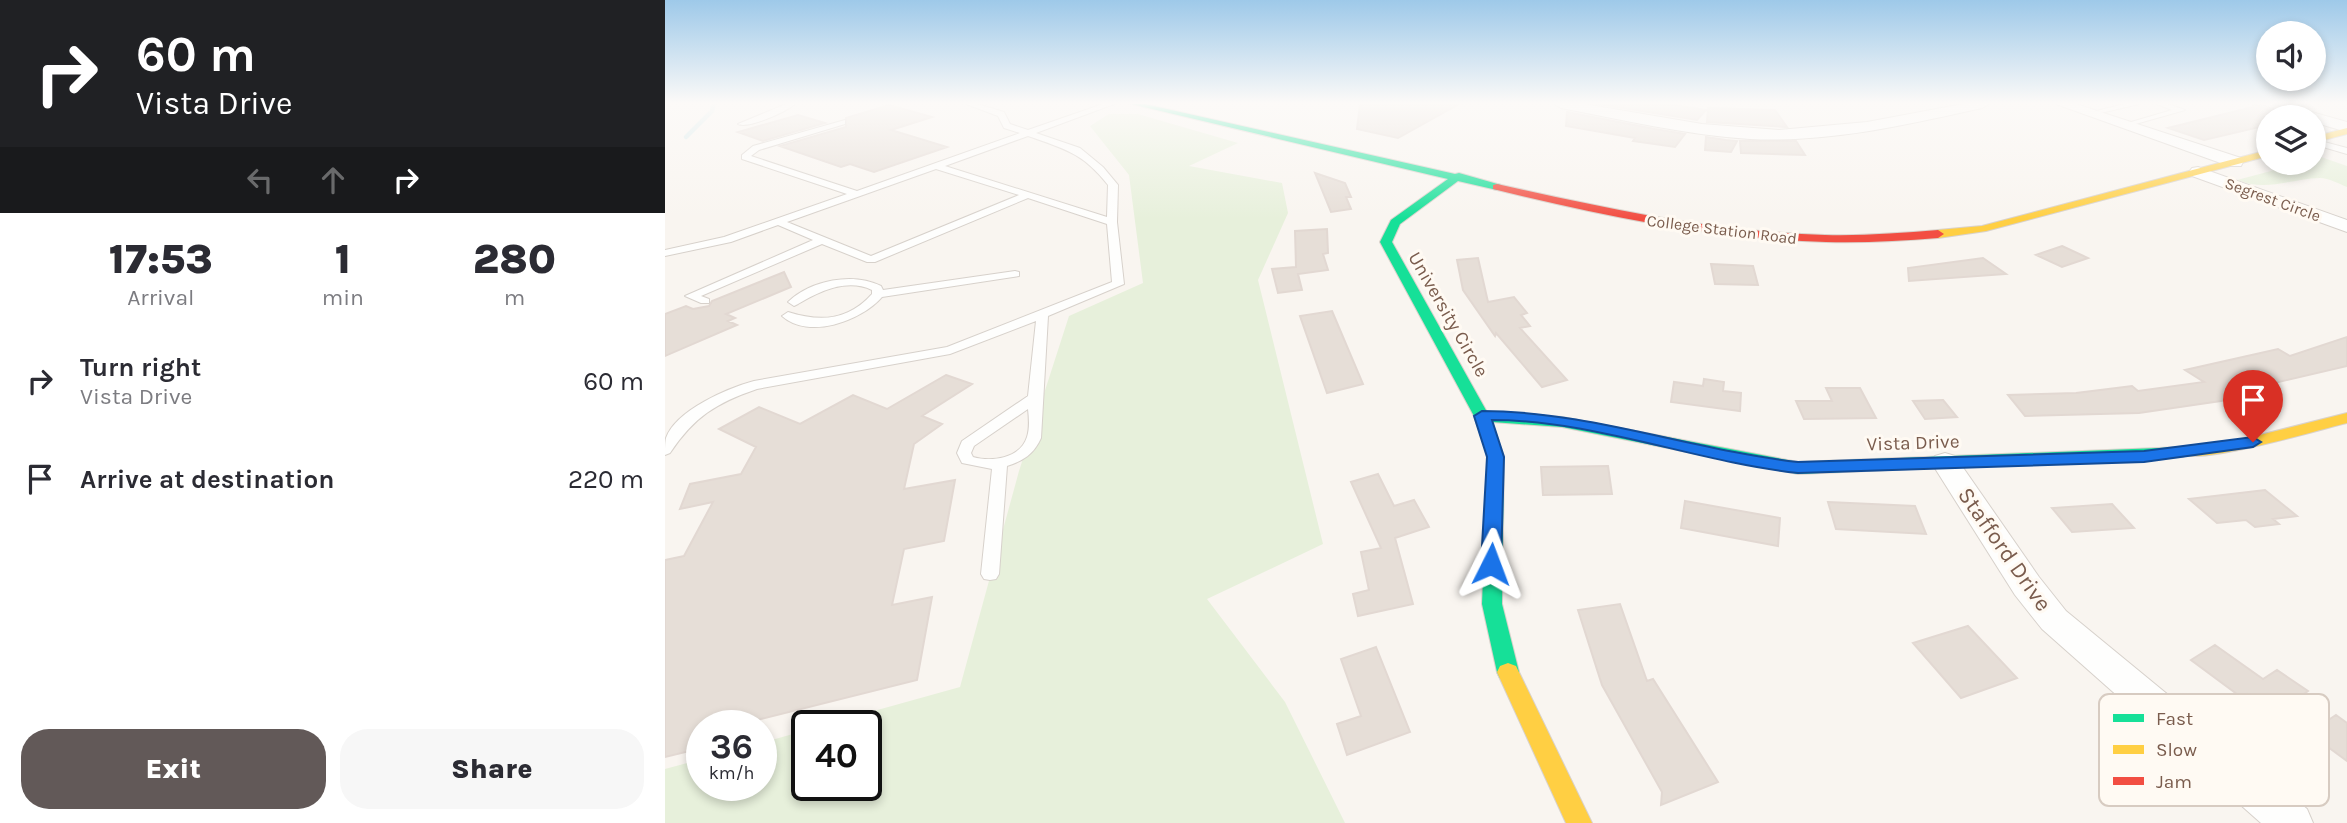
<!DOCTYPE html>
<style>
:root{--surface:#fff;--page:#f7f7f7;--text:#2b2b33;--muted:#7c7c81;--accent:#625958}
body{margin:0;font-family:Karla,sans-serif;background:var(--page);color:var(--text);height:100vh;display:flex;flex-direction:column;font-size:26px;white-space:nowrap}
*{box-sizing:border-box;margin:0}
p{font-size:23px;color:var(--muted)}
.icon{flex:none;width:38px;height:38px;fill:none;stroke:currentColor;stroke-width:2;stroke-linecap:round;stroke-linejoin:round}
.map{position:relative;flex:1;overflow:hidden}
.panel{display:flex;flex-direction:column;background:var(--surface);width:665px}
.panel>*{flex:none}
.banner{background:#202124;color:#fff;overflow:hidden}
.buttons{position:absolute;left:1591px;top:21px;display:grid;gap:14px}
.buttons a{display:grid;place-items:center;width:70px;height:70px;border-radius:50%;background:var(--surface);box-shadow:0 4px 10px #0003;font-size:35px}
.speed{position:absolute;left:21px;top:710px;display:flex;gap:14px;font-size:35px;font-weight:700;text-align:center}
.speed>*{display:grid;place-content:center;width:91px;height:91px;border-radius:50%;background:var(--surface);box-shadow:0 4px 10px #0003;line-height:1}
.speed small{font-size:18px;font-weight:400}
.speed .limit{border:4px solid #111;border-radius:10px;background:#fff;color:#111}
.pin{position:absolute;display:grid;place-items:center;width:60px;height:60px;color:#fff;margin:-72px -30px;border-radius:50% 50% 50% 0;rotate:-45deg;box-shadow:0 0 7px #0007}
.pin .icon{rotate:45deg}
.me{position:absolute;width:77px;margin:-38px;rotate:3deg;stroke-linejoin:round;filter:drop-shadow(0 0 5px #0008)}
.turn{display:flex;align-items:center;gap:24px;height:147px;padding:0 21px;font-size:32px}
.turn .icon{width:91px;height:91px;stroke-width:2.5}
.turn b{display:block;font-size:49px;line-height:60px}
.lanes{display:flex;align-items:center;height:66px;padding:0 21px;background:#0003;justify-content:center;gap:35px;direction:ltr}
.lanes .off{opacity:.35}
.eta{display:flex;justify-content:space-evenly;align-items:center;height:119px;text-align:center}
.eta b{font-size:42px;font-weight:800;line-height:49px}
.cta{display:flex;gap:14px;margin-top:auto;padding:14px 21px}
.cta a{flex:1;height:80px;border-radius:28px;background:var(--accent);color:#fff;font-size:28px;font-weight:800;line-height:80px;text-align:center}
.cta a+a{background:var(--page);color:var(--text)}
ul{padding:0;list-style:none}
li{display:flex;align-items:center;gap:21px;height:98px;padding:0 21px}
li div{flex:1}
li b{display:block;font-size:26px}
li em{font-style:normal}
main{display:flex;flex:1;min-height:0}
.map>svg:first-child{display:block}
</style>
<main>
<section class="panel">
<div class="banner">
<div class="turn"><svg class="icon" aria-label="right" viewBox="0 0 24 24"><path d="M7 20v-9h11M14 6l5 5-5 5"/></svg><div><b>60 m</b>Vista Drive</div></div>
<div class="lanes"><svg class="icon off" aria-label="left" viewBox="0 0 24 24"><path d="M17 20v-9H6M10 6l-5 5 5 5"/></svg><svg class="icon off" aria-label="ahead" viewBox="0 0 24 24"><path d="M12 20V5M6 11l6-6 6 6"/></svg><svg class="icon" aria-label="right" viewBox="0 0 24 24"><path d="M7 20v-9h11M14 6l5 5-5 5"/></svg></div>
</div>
<div class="eta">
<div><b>17:53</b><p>Arrival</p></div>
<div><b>1</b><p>min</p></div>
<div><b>280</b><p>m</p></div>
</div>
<ul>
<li><svg class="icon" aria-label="right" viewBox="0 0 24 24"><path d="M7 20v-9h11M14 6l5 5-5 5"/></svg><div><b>Turn right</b><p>Vista Drive</p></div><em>60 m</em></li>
<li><svg class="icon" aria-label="arrive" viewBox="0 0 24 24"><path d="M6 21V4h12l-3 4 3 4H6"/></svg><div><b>Arrive at destination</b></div><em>220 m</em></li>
</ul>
<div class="cta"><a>Exit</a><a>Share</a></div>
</section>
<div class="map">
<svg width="1682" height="823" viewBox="0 0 1682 823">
<rect width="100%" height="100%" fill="#f9f5f0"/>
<path fill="#e7f0db" d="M 444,114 L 473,114 L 573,143 L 524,166 L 617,183 L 623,213 L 593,280 L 658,544 L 542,599 L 620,702 L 680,823 L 0,823 L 0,769 L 37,759 L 37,786 L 96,786 L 96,743 L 142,730 L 142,786 L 201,786 L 201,726 L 155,726 L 295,687 L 354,471 L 404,316 L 478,283 L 464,175 L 425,126 Z
M 1656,157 L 1682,166 L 1682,187 C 1674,184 1664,178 1655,178 C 1624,179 1602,192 1572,180 L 1636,163 L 1648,163 L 1649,159 Z"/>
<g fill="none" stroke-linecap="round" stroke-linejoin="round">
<path stroke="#d0e8ea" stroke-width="4.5" d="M 21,137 L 47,111 L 49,104"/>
</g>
<path fill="#e6ded7" stroke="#e2d8d2" stroke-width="2" d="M 695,104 L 794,104 L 733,138 L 692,129 Z
M 933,104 L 1002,104 L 1041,110 L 1032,120 Z
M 1588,104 L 1625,117 L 1603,117 L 1603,125 L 1539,140 L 1503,128 L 1588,107 Z
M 224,105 L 267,117 L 226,130 L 282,147 L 209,172 L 185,164 L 176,167 L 115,146 L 181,127 L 181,118 Z
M 1043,108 L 1110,110 L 1122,127 L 1042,122 Z
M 902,112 L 990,129 L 1020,134 L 1010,147 L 968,141 L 970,138 L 901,126 Z
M 133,115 L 160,123 L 98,141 L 73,132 Z
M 1041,137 L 1061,140 L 1072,141 L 1066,152 L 1040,150 Z
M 1075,141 L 1131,141 L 1140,155 L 1076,153 Z
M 650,173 L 680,183 L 686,197 L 681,197 L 686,209 L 666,212 Z
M 662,229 L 663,253 L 658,254 L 663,270 L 633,274 L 637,290 L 613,293 L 607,269 L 631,267 L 630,231 Z
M 1397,246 L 1423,258 L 1397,267 L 1371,255 Z
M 813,258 L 823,302 L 849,297 L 862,313 L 856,315 L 865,326 L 855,328 L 902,380 L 877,387 L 831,333 L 830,336 L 798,290 L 792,260 Z
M 1318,258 L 1341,274 L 1244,281 L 1243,268 Z
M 1046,264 L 1088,266 L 1093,285 L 1050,284 Z
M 119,272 L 126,287 L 61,314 L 70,318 L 63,321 L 72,325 L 0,356 L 0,314 L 21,306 L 28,309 L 44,306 L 47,301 Z
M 667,311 L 698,384 L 662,393 L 635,316 Z
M 1682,337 L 1682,366 L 1583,389 L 1589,392 L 1556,401 L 1474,413 L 1360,416 L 1343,395 L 1411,393 L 1467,386 L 1473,391 L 1539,382 L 1520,370 L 1613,349 L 1625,356 Z
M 281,375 L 307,384 L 257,416 L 277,424 L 249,444 L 239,489 L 290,480 L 279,541 L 239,549 L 227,605 L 267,597 L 252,680 L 68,726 L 37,726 L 37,748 L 0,757 L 0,560 L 19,556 L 48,502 L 15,509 L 25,484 L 76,474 L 91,447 L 54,429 L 94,407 L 135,424 L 188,395 L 222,409 Z
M 1039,379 L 1059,382 L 1058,391 L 1076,393 L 1075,411 L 1006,402 L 1009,382 L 1038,386 Z
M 1161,388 L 1195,388 L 1211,418 L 1139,419 L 1131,401 L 1167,401 Z
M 1278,400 L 1292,417 L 1260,419 L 1248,401 Z
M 943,466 L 947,494 L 878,495 L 876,467 Z
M 713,474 L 729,506 L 749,500 L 764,527 L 730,538 L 748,604 L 693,616 L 688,594 L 704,590 L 696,552 L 716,548 L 686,482 Z
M 1600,490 L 1632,516 L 1608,519 L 1614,524 L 1590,527 L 1581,520 L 1552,523 L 1524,499 Z
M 1020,501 L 1115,518 L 1113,546 L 1016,528 Z
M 1163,502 L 1250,506 L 1261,534 L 1171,529 Z
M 1447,504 L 1469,528 L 1407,532 L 1387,508 Z
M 955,604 L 982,681 L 988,679 L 1053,782 L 996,805 L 997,792 L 937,685 L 913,610 Z
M 1303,626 L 1352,678 L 1296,698 L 1248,643 Z
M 1550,645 L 1598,679 L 1612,670 L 1643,691 L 1606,717 L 1606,712 L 1582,694 L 1576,697 L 1526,660 Z
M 711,647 L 745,732 L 682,755 L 672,724 L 696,716 L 676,659 Z
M 1671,715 L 1682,723 L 1682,761 L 1644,733 Z"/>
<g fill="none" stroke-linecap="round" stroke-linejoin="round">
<defs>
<path id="lane" d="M 121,104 L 130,104 C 121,112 83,129 73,124 Z
M 301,104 L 312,104 L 339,112 L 345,124 L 363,130 L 438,104 L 449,104 L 371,133 L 415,148 L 438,167 L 453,185 L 452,222 L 459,284 L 383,316 L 376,438 C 369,454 358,461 342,466 L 334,574 L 331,579 L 325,580 L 319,579 L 316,574 L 327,469 L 297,463 L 292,453 L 297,441 L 363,396 L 371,321 L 285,354 L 92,389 C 51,403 29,417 5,453 L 0,455 C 0,450 0,442 1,438 C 11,410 63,388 89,381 L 282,347 L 447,282 L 442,224 L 363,198 L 210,262 L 202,262 L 157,244 L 36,296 L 44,299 L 44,303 L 36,303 L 20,296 L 148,240 L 113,225 L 66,242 L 0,256 L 0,250 L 59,237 L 182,194 L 77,159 L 77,155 L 88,146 L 180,120 L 180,124 L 94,150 L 86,156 L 192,191 L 355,133 L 339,128 L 333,116 ZM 363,136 C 400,149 418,153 443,185 L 442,217 L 280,166 ZM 271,169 L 354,195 L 206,256 L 122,222 ZM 363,409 C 364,418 365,428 362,437 C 355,459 326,462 308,457 L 306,453 L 309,446 Z
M 1460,104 L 1474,104 L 1427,115 L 1423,113 Z
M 1492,104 L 1503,104 L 1520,110 L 1460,127 L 1456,125 L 1507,110 Z
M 1648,139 L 1682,148 L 1682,154 L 1648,144 Z
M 350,271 L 354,272 L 354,276 L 217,297 C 196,321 144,340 117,316 L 123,312 C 155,322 183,321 207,294 L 207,290 C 182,278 155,291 133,304 L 129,306 L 123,302 C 146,280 188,272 216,286 L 218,290 Z"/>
<path id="street" d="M 889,104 L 919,104 L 1037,124 L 1114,130 L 1202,122 L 1298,104 L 1324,104 L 1317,108 C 1241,125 1163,143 1085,139 C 1022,135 958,120 896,108 Z
M 1391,104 L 1411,104 L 1576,158 L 1578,162 L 1576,166 L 1564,166 Z
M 1596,104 L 1618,104 L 1682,122 L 1682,132 L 1648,122 L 1648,117 L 1632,117 Z
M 1533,167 L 1682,220 L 1682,232 L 1527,176 L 1524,172 L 1527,168 Z
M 1280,453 L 1290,456 L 1374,577 L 1401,611 L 1642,809 L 1648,823 L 1596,823 L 1377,629 L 1350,595 L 1266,462 L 1270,456 Z"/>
<path id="fast" d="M 466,104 L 480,104 L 790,174 L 794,173 L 836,185 L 836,189 L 832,190 L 793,181 L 735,224 L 727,242 L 822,412 L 897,417 L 1133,462 L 1518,447 L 1526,452 L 1518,457 L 1133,474 L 897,427 L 827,422 L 839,457 L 837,604 L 854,672 L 851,678 L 843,681 L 835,678 L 832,672 L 817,604 L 823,457 L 809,416 L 715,242 L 726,220 L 783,179 Z"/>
<path id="slow" d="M 1682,128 L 1682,134 L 1648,143 L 1648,137 Z
M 1603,150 L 1603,156 L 1321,231 L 1273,238 L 1267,234 L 1273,230 L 1317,226 Z
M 1682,413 L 1682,423 C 1656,429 1524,469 1510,452 L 1518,447 L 1567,442 Z
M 843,663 L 851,666 L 927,823 L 901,823 L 832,672 L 835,666 Z"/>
<path id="jam" d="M 832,184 C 940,208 1049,232 1160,235 C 1198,236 1235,233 1273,230 L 1279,234 L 1273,238 C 1236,241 1198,243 1161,242 C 1049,239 937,216 828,189 L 828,185 Z"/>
</defs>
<use href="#lane" stroke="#d7d1cb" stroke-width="2"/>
<use href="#street" stroke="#d7d1cb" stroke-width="2"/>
<use href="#fast" stroke="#d9d2cb" stroke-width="2"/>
<use href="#slow" stroke="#d9d2cb" stroke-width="2"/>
<use href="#jam" stroke="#d9d2cb" stroke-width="2"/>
<use href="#lane" fill="#fefefd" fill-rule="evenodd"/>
<use href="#street" fill="#fefefd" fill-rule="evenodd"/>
<use href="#fast" fill="#16e098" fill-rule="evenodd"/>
<use href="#slow" fill="#ffcf43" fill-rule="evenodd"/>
<use href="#jam" fill="#f24e42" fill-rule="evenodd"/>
</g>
<linearGradient id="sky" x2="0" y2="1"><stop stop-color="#9ec9e9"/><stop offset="0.47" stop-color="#fcfaf8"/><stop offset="1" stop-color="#fcfaf8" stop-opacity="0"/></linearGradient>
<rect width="1682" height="219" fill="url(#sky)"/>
<path fill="#1a73e8" stroke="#114b97" stroke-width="2" d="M 817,411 C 924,411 1027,450 1133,462 L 1479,451 L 1588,437 L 1596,442 L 1588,447 L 1479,462 L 1133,473 C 1031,462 930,420 827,420 L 839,457 L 836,564 L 826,571 L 816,564 L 822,457 L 809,416 Z"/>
<g text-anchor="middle" stroke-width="6" stroke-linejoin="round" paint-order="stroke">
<g font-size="16" fill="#7a5c4d" stroke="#fffaf3">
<text transform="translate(1608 199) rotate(20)" y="6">Segrest Circle</text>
<text transform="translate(1057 229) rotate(7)" y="6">College Station Road</text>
</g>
<g font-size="19" fill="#7a5c4d" stroke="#fffaf3">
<text transform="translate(784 314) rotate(60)" y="7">University Circle</text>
<text transform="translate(1248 442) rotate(-2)" y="7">Vista Drive</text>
</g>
<g font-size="23" fill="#7a5c4d" stroke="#fffaf3">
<text transform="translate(1340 549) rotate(55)" y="8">Stafford Drive</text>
</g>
</g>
<rect x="1434" y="694" width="230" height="112" rx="10" fill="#fffaf3" stroke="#d7cbc1" stroke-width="2"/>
<rect x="1448" y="714" width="31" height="8" fill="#16e098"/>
<rect x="1448" y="745" width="31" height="9" fill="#ffcf43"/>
<rect x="1448" y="777" width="31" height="8" fill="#f24e42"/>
<g font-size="19" fill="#7a5c4d">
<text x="1491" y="725">Fast</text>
<text x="1491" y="756">Slow</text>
<text x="1491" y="788">Jam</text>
</g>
</svg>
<div class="buttons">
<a><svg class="icon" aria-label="sound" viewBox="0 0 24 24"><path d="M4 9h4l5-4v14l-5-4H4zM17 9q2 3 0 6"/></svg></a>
<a><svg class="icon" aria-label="layers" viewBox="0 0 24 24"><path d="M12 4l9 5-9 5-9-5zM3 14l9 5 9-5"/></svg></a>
</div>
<div class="speed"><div>36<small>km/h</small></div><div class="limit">40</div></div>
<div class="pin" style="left:1588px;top:442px;background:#d93025"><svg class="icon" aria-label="arrive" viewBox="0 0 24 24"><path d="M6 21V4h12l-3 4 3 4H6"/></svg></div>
<svg class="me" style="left:826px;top:564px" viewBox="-20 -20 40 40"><path d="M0-17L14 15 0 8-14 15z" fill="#1a73e8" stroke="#fff" stroke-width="4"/></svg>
</div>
</main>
